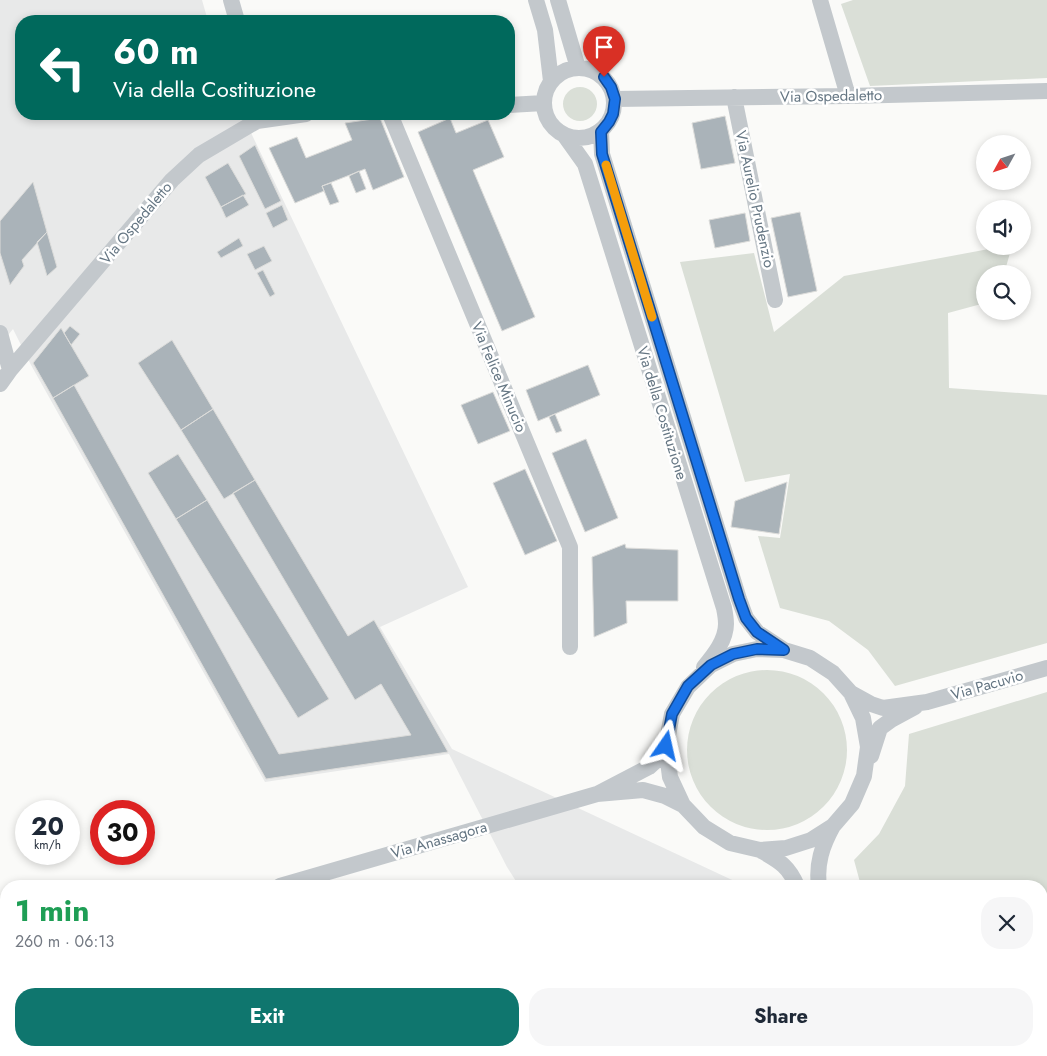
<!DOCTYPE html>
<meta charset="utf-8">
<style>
:root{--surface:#fff;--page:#f6f6f7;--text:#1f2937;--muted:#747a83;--accent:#0f766e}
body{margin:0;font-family:Jost,sans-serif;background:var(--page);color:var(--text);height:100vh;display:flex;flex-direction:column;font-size:19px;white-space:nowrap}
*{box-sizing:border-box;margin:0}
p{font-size:16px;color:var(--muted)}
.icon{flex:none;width:28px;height:28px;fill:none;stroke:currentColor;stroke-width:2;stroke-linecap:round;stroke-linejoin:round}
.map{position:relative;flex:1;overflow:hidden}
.panel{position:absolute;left:0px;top:880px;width:1048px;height:176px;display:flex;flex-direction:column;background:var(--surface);border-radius:20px 20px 0 0;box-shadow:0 2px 8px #0003}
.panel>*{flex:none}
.banner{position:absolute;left:15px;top:15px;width:500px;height:105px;border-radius:20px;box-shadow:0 2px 8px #0003;background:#00695c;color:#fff;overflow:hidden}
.needle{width:32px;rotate:230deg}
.controls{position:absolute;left:976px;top:135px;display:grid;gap:10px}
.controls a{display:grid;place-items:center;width:55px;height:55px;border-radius:50%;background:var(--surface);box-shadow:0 2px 8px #0003;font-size:25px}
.speed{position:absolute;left:15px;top:800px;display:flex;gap:10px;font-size:25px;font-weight:700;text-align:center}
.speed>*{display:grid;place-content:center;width:65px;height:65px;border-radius:50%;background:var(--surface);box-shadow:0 2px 8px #0003;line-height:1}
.speed small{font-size:12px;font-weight:400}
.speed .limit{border:8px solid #d22;background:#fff;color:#111}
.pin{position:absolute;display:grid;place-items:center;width:42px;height:42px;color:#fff;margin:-51px -21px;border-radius:50% 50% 50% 0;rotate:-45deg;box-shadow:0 0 5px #0007}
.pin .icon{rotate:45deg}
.me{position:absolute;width:55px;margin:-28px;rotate:11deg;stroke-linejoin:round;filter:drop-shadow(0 0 4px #0008)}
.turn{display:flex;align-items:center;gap:18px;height:105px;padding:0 15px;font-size:22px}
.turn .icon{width:65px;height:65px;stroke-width:2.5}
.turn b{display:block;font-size:35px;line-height:42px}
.round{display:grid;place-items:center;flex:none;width:52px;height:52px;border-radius:20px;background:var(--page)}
.headline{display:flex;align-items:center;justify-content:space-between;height:85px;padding:0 15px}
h1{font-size:30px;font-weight:700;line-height:38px;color:#1e9e55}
.button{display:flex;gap:10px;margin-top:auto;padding:10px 15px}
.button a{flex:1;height:58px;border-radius:20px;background:var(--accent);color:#fff;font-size:20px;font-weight:700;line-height:58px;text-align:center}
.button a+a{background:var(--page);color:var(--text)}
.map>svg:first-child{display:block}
</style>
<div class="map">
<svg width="1047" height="1056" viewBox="0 0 1047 1056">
<rect width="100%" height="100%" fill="#fafaf8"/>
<path fill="#e8e9e9" d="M 0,0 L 202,0 L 208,21 L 21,21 L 21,114 L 242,114 L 468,587 L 380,627 L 452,749 L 745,886 L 519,886 L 507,867 L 449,754 L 265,782 L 31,365 L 13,329 L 0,345 Z
M 607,1050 L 800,1050 L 802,1056 L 609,1056 Z"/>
<path fill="#dadfd7" d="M 853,0 L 1047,0 L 1047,78 L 870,86 L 841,4 Z
M563 104a17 17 0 1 1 34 0a17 17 0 1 1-34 0Z
M 1005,246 L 1012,246 L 1004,274 L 985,274 L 985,303 L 948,313 L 949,388 L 1047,395 L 1047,643 L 895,686 L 868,650 L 829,621 L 780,608 L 758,536 L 780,538 L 790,474 L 745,482 L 680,262 L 754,253 L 774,332 L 844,276 Z
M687 750a80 80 0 1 1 160 0a80 80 0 1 1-160 0Z
M 1047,692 L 1047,962 L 1041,963 L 1041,886 L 861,886 L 854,860 L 879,834 L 905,786 L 909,734 Z
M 917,1050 L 1035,1050 L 1034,1056 L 909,1056 L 907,1050 Z"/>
<path fill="#aab3b9" stroke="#dcdcda" d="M 725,116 L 735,163 L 701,169 L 692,123 Z
M 380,118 L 404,177 L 373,190 L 365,169 L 322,186 L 324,191 L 295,203 L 269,148 L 297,137 L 306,158 L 352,140 L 345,123 Z
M 450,118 L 456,133 L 488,120 L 504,157 L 473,170 L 535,317 L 502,331 L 418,132 Z
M 255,145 L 281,201 L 265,209 L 239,156 Z
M 228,163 L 246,194 L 221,207 L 205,177 Z
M 359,171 L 366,189 L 356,193 L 349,176 Z
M 33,182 L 47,232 L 22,260 L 24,266 L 10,285 L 0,253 L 0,221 Z
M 331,183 L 339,202 L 330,205 L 322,186 Z
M 243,195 L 249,205 L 226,218 L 221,207 Z
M 282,205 L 288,220 L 273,228 L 266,213 Z
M 800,212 L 817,291 L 788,297 L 771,218 Z
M 745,213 L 750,241 L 715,248 L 709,220 Z
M 47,232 L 57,267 L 47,276 L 37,242 Z
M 239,238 L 243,246 L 221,258 L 217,252 Z
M 264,246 L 272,261 L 255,270 L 247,254 Z
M 263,270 L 275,294 L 270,297 L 257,273 Z
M 70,326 L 80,334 L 71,345 L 64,333 Z
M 61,328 L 89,376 L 53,398 L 33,363 Z
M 172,340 L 213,409 L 181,430 L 138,363 Z
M 588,365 L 600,395 L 538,421 L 526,390 Z
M 74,385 L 279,754 L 411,735 L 381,684 L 355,700 L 233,493 L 255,480 L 348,636 L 374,620 L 448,752 L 266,779 L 53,398 Z
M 493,392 L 510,431 L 478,444 L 461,405 Z
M 213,409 L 255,480 L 224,499 L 181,430 Z
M 555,414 L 562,431 L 556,433 L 549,417 Z
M 586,439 L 618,518 L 585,532 L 552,453 Z
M 178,454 L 207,500 L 176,519 L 148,473 Z
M 525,469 L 557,541 L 525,555 L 493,483 Z
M 787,482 L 779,534 L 731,527 L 735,501 Z
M 207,500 L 329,699 L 298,718 L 176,519 Z
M 625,544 L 626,548 L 678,550 L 678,601 L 626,601 L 627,623 L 594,637 L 592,557 Z"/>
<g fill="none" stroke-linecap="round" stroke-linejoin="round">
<path stroke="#c3c8cc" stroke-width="16" d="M 231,0 L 237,21
M 536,0 L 545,30 L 551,81
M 558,0 L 578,68
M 820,0 L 848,96
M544 103a35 35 0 1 1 70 0a35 35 0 1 1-70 0Z
M 734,97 L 775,300
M 615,99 L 848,96 L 1047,91
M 509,105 L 544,103
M 390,114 L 570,547 L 570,647
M 601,131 L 602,154 L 739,599 L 746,618 L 757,632 L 784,650
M 565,136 L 585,164 L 724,608 C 725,613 726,619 726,624 C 726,640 714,655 704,667
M 0,333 L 10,370
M 0,384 L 10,370 L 172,180 L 199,155 L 257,121 L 306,114
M 851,693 L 871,704 L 883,708 L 927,702 L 1047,668
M 871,756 L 880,728 L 891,720 L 915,707
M 597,794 L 643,790 L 665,796 L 683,805 L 704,827 L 730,843 L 760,850 L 786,848 L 811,840 L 833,826 L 852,804 L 864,776 L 868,747 L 863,718 L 851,693 L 833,673 L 810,658 L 784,650 L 757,649 L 733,654 L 711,665 L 688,687 L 672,714 L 666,746 L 670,777 L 683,805
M 760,850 C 779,861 788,865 797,886
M 280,886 L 597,794 L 649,767 L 660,757 L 666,746
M 819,886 C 816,864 822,846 833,826
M 0,927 L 6,934
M 1041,1023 L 1047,1024
M 0,1047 L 6,1034
M 844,1050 L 846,1056
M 866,1050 L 868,1056"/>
</g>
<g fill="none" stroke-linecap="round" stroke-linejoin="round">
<defs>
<path id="route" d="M 604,77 L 611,87 L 615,99 L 613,114 L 609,122 L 601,132 L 602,154 L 739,599 L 746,618 L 757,632 L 784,650 L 757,649 L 733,654 L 711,665 L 688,686 L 672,714 L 666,746"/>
</defs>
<use href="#route" stroke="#114b97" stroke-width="12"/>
<use href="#route" stroke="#1a73e8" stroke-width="9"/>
<path stroke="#f59e0b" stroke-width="9" d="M 606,165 L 652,317"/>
</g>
<g text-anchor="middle" stroke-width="5" stroke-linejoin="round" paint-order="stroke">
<g font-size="15" fill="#657683" stroke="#fff">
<text transform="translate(831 96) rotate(-1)" y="5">Via Ospedaletto</text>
<text transform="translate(755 199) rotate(78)" y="5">Via Aurelio Prudenzio</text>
<text transform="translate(136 223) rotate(-50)" y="5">Via Ospedaletto</text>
<text transform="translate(499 377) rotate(67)" y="5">Via Felice Minucio</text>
<text transform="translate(662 413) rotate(73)" y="5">Via della Costituzione</text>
<text transform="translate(987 685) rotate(-16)" y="5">Via Pacuvio</text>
<text transform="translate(439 840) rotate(-16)" y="5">Via Anassagora</text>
</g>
</g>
</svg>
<div class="controls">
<a><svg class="needle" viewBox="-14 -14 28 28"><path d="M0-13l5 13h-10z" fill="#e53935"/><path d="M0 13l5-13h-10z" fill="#747a83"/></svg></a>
<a><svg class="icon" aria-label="sound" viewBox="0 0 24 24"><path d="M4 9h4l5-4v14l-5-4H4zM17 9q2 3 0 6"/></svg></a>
<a><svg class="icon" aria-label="search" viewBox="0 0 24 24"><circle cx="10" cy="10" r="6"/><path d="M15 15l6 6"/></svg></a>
</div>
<div class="speed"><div>20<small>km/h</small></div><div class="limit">30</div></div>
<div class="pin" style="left:604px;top:77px;background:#d93025"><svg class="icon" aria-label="arrive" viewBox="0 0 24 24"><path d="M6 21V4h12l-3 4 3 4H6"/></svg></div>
<svg class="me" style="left:666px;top:746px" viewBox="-20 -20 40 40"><path d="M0-17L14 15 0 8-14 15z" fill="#1a73e8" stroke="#fff" stroke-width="4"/></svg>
<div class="banner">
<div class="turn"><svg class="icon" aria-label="left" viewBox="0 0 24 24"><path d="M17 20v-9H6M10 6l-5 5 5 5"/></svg><div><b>60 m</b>Via della Costituzione</div></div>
</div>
<section class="panel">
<div class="headline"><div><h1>1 min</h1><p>260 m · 06:13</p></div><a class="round"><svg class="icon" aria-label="close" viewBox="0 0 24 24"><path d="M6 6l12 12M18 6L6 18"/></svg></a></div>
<div class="button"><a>Exit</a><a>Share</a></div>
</section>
</div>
